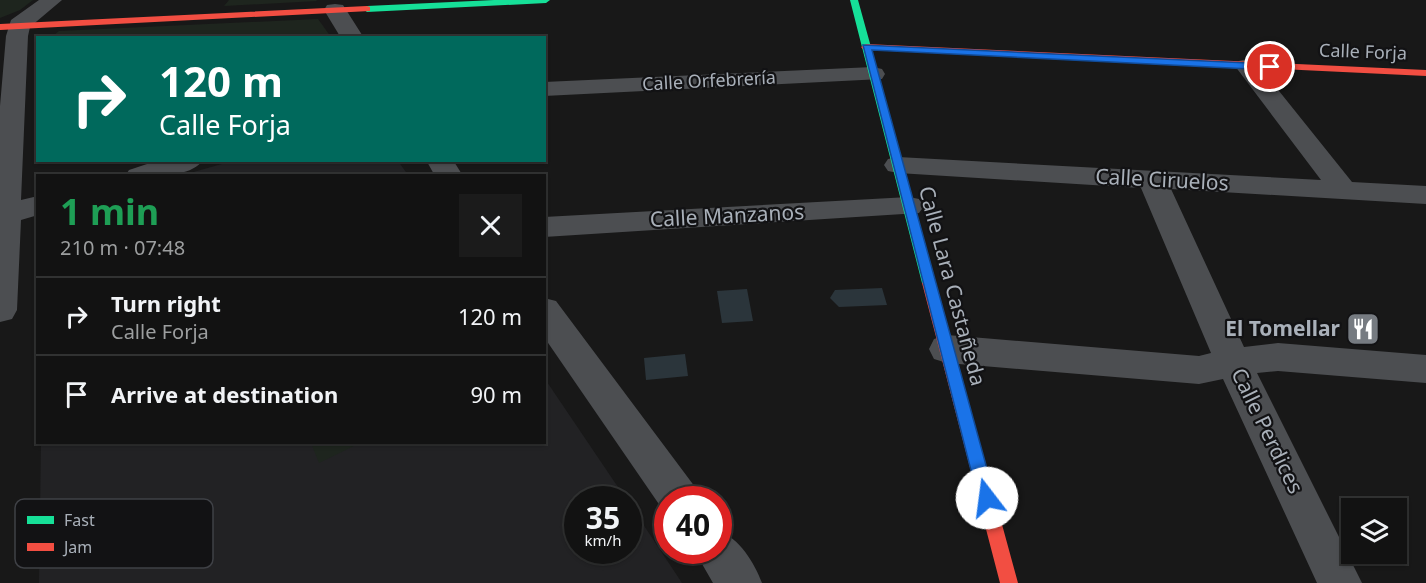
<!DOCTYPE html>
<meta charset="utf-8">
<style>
:root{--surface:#121212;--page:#1b1b1b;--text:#f1f3f6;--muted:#9c9e9f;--line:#313232}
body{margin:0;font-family:"Noto Sans",sans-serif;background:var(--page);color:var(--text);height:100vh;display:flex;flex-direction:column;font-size:22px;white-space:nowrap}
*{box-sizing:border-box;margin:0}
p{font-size:20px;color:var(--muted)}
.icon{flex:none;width:33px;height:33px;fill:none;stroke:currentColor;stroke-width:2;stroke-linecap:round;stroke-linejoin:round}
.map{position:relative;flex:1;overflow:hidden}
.drawer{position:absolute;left:36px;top:174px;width:510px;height:270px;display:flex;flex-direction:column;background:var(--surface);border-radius:0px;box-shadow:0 2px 4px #0004,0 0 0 2px var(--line)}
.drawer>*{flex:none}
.guide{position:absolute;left:36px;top:36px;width:510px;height:126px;border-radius:0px;box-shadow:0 2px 4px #0004,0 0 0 2px var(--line);background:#00695c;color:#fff;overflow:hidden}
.controls{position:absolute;left:1341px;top:498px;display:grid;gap:12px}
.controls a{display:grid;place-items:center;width:66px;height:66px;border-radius:0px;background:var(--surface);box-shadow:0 2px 4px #0004,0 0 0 2px var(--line);font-size:30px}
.speed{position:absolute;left:564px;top:486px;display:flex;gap:12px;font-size:30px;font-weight:700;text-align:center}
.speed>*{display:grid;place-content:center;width:78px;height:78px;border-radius:50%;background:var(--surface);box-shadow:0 2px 4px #0004,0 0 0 2px var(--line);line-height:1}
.speed small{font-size:15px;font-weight:400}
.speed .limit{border:9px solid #d22;background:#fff;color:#111}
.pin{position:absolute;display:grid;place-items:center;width:51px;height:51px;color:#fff;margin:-26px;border:3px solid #fff;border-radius:50%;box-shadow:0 2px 6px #0007}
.me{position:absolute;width:66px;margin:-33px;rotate:345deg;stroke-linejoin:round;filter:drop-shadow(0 0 4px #0008)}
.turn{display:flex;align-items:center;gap:21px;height:126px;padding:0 24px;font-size:27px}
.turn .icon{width:78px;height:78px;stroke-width:2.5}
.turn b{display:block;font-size:42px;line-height:51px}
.round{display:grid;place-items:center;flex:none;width:63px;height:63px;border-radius:0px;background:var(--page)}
.head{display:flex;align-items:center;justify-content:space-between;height:102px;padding:0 24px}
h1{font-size:36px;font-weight:700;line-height:45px;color:#1e9e55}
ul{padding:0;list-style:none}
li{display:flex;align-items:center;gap:18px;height:78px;padding:0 24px;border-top:2px solid var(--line)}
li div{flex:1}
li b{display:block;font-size:22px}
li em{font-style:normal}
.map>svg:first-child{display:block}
</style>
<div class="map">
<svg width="1426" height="583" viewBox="0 0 1426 583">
<rect width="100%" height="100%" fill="#181818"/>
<path fill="#222224" d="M 236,160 L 398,161 L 408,175 L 183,175 Z
M 545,379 L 626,499 L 578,500 L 578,550 L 628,550 L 629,503 L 682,583 L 39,583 L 41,443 L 544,442 Z"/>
<path fill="#1e251e" d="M 0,0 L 33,0 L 20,10 L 0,18 Z
M 229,0 L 316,0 L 317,1 L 224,6 Z
M 318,19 L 331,37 L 65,38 L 54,35 L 59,31 Z
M 311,443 L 360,443 L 319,463 Z"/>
<path fill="#2b353b" d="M 882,288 L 887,305 L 839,307 L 830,298 L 835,290 Z
M 747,289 L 753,321 L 722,323 L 717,291 Z
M 685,354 L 688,376 L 646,380 L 644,358 Z"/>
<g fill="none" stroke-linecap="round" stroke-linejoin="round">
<path fill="#4c4e51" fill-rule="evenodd" d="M 39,0 L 62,0 L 30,27 L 28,36 L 21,200 L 38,196 L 38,215 L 21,220 L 17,310 L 12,319 L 0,322 L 0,106 L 6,36 L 11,20 Z
M 335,4 L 343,5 L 364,38 L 341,38 L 324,10 L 327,5 Z
M 1247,59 L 1255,61 L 1352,182 L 1426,186 L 1426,204 L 1171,189 L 1244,347 L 1278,343 L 1426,355 L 1426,383 L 1278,371 L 1257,373 L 1362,583 L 1317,583 L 1223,379 L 1199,384 L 947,363 L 934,359 L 929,349 L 934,339 L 947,335 L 1199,356 L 1211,353 L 1141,188 L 898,173 L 888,171 L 884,165 L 888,159 L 898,157 L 1321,180 L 1235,66 L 1239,61 Z
M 873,67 L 882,69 L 885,74 L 882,79 L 544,96 L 544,82 Z
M 159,160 L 203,160 C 191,179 146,176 125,176 L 129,170 Z
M 426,160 L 453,160 L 463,176 L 435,176 Z
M 909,197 L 919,199 L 924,206 L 919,213 L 544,237 L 544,217 Z
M 544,298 L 556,301 L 695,487 L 701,500 L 668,500 L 668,514 L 665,513 L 544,337 Z
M 718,530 C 740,539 754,562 762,583 L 713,583 L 694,550 L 718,550 Z"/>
<path fill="#16e098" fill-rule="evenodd" d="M 494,0 L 550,0 L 546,3 L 367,12 L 363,9 L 367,6 Z
M 850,0 L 858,0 L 936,283 L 929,288 L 922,283 Z"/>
<path fill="#f24e42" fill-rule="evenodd" d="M 367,6 L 370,7 L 370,11 L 0,30 L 0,24 Z
M 866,44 L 1426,70 L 1426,76 L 863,49 L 861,47 Z
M 929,278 L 936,283 L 1018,583 L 1000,583 L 922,283 Z"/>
</g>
<path fill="#1a73e8" stroke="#114b97" stroke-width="1.5" d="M 863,45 L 1270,64 L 1275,67 L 1270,70 L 872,50 L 995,498 L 993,503 L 987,506 L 981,503 L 978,498 Z"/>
<defs>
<symbol id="restaurant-square" viewBox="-11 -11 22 22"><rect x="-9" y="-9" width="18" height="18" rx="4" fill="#767b81" stroke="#121214"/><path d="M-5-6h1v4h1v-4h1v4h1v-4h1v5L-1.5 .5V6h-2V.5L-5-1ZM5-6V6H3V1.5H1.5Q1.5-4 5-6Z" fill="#fff"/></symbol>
</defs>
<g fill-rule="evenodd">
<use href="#restaurant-square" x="1344" y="310" width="38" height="38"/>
</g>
<g text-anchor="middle" stroke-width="4.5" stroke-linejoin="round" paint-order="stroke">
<g font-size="18" fill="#a9b0b9" stroke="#121214">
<text transform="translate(1363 52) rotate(2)" y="6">Calle Forja</text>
<text transform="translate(709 81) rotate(-3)" y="6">Calle Orfebrería</text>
</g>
<g font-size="21" fill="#a9b0b9" stroke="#121214">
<text transform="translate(1162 180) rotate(3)" y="7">Calle Ciruelos</text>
<text transform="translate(727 216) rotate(-3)" y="7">Calle Manzanos</text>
<text transform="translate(952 286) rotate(75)" y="7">Calle Lara Castañeda</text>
<text transform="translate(1267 431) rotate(64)" y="7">Calle Perdices</text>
</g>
<g font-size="21" font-weight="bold" fill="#a9b0b9" stroke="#121214" text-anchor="end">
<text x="1340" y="336">El Tomellar</text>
</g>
</g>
<rect x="15" y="499" width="198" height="69" rx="9" fill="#121214" stroke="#3f4146" stroke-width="1.5"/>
<rect x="27" y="516" width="27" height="8" fill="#16e098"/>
<rect x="27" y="543" width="27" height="8" fill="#f24e42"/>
<g font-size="16" fill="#a9b0b9">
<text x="64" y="526">Fast</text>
<text x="64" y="553">Jam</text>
</g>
</svg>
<div class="controls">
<a><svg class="icon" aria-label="layers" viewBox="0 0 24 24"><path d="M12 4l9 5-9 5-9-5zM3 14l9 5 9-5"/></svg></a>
</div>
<div class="speed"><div>35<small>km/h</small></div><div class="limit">40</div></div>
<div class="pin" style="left:1270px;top:67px;background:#d93025"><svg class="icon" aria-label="arrive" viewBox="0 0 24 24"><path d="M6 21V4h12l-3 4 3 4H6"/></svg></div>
<svg class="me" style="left:987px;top:498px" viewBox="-20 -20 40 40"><circle r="19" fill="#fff"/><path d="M0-13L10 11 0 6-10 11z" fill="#1a73e8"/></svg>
<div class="guide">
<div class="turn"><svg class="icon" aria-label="right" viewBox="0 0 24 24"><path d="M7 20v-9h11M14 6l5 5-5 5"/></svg><div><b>120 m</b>Calle Forja</div></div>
</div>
<section class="drawer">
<div class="head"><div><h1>1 min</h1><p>210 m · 07:48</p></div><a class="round"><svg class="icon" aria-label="close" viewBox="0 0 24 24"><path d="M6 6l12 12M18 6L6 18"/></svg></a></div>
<ul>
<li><svg class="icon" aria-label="right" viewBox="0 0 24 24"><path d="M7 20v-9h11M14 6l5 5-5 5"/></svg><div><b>Turn right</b><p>Calle Forja</p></div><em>120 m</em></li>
<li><svg class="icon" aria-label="arrive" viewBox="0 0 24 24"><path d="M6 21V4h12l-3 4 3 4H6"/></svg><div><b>Arrive at destination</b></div><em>90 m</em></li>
</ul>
</section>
</div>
